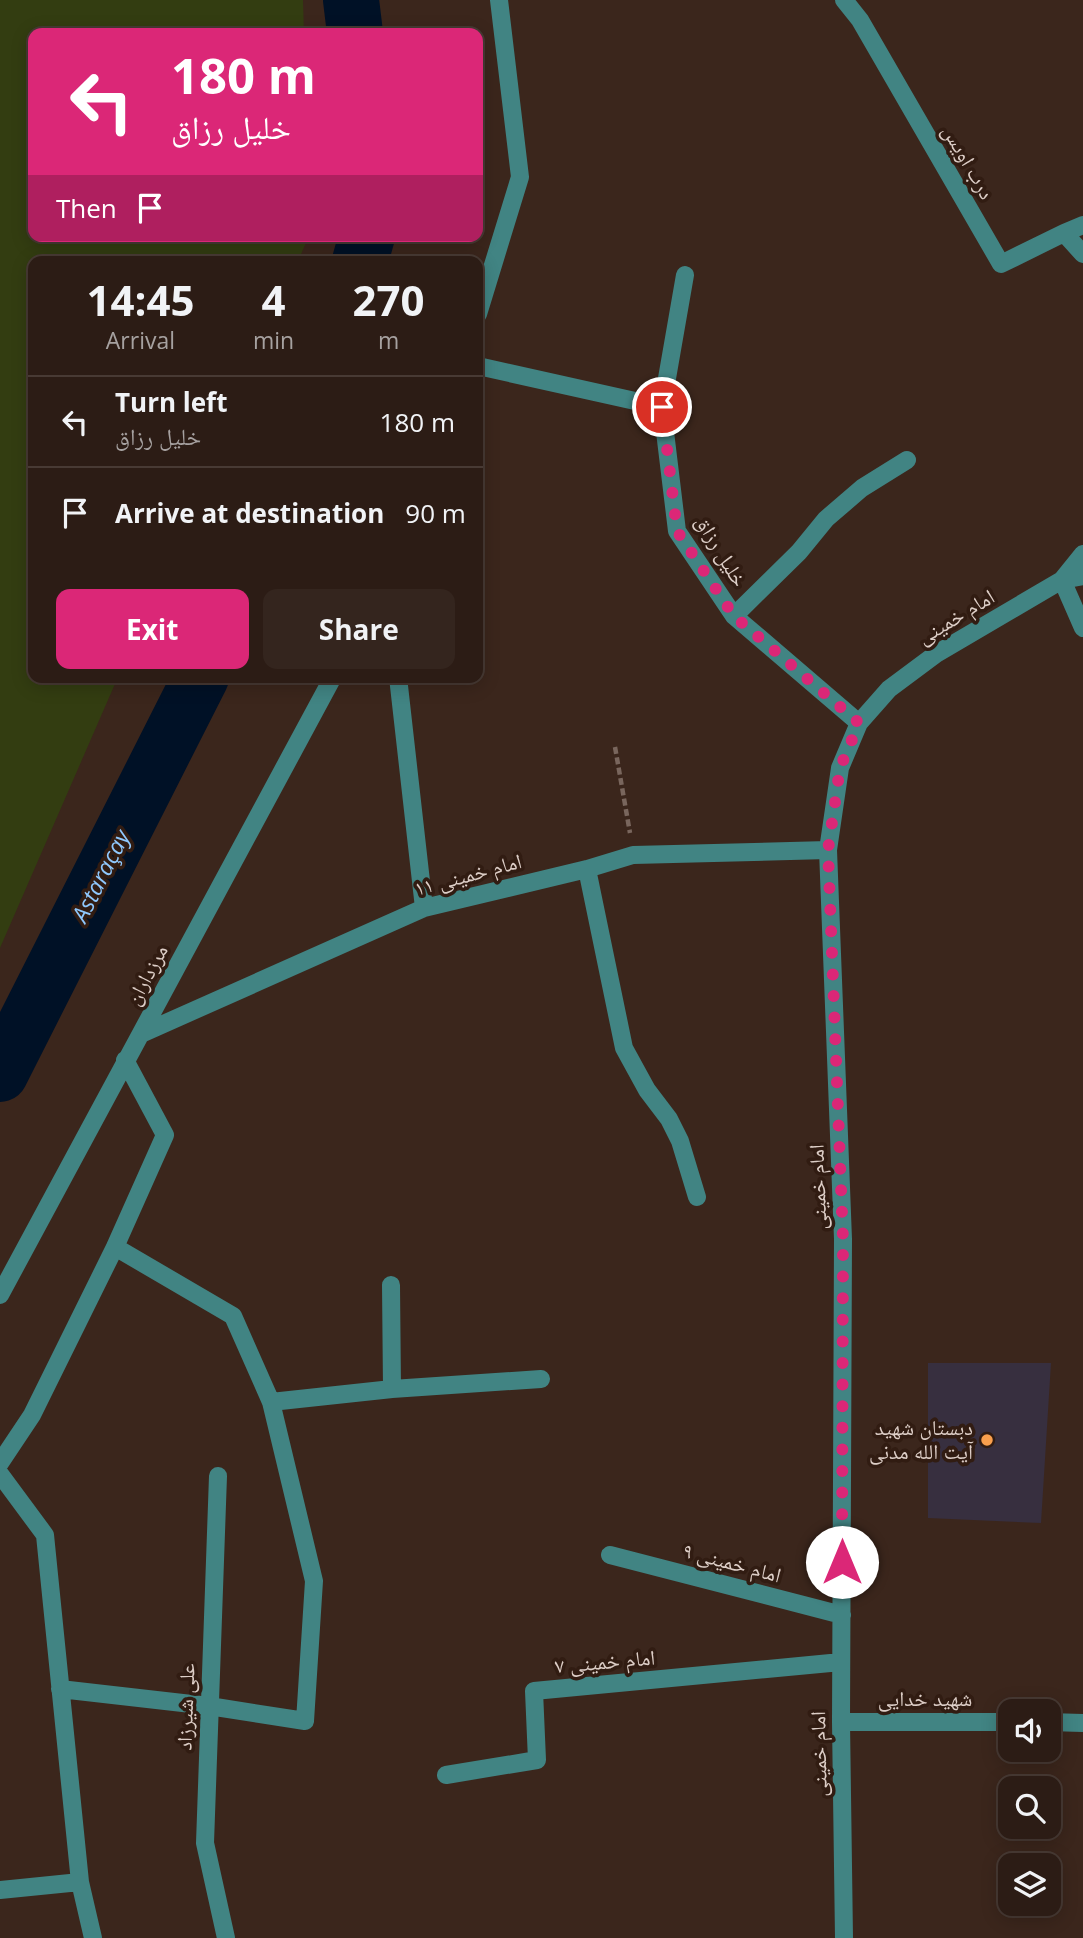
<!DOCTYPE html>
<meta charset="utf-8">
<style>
:root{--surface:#2c1c15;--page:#34251e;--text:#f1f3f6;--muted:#a6a1a0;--line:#483a34;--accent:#db2777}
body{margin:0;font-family:"Open Sans","Noto Naskh Arabic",sans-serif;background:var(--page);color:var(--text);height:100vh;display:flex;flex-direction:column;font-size:26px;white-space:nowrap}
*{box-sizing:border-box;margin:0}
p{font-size:23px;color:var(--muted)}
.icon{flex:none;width:38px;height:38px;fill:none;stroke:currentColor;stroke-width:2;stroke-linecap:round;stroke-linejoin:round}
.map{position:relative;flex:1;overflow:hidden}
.panel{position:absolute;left:28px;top:256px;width:455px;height:427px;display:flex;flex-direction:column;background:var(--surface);border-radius:14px;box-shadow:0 4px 18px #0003,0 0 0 2px var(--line)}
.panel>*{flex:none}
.top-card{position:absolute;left:28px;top:28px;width:455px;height:214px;border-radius:14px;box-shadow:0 4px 18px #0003,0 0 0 2px var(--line);background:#db2777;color:#fff;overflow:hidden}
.tools{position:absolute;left:998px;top:1699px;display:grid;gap:14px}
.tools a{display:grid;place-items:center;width:63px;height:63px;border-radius:14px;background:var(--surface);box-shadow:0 4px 18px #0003,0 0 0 2px var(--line);font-size:35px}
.pin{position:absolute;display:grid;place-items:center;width:60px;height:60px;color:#fff;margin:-30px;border:4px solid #fff;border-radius:50%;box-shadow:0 2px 7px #0007}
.me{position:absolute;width:77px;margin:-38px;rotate:0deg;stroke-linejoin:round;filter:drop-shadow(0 0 5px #0008)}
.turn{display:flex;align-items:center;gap:24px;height:147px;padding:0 28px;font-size:32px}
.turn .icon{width:91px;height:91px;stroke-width:2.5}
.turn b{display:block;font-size:49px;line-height:60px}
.then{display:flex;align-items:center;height:66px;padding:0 28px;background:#0003;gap:14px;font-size:26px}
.eta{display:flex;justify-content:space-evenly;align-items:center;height:119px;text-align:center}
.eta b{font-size:42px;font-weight:700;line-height:49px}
.action{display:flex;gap:14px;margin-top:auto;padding:14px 28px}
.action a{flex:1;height:80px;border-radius:14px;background:var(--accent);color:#fff;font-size:28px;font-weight:700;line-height:80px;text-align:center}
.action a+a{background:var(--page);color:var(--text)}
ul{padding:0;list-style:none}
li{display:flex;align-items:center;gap:21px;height:91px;padding:0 28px;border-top:2px solid var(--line)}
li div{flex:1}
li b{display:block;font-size:26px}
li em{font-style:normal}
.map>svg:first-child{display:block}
</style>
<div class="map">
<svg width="1083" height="1938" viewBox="0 0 1083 1938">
<rect width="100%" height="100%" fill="#3b261c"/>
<path fill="#372f3f" d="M 928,1363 L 1051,1363 L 1041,1523 L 928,1518 Z"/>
<path fill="#333d11" d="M 0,0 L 303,0 L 304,33 L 33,33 L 33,236 L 309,236 L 298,261 L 33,261 L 33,677 L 118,677 L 0,948 Z"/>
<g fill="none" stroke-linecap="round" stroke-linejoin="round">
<path stroke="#001126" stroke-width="56" d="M 351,0 L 355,33
M 360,261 L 367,236
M 0,1074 L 201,677"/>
<path stroke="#79665d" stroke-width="4.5" stroke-dasharray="7 3.5" stroke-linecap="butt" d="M 615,747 L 630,833"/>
<path stroke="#418483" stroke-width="18" d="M 844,0 L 860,20 L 1001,264 L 1064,233 L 1083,254
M 1064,233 L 1083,225
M 478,314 L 520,177 L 499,0
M 478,366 L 662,407 L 677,531 L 734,616 L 859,723
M 662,407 L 685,275
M 1083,576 L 1062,580 L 1083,628
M 734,616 L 799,552 L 826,519 L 862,488 L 907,460
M 398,677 L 424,908
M 587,869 L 624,1048 L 647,1090 L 669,1119 L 680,1141 L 697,1197
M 141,1034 L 424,908 L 587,869 L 633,855 L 828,850
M 391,1285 L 392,1389
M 0,1295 L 333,677
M 271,1402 L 392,1389 L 541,1379
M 0,1463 L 32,1415 L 115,1247
M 0,1474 L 45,1535 L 80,1882 L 93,1938
M 218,1476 L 205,1843 L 226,1938
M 610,1555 L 842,1615
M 60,1689 L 209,1706 L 305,1721 L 314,1581 L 271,1402 L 233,1316 L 115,1247 L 165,1135 L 125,1060
M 841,1722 L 1010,1722
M 1048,1722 L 1083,1723
M 446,1775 L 537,1760 L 534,1691 L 841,1662
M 0,1890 L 80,1882
M 844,1938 L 841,1722 L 843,1239 L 828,850 L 840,768 L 859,723 L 889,689 L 936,654 L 1062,580 L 1083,554"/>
</g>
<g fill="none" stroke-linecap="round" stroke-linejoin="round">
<path stroke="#db2777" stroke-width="12" stroke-dasharray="0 21.6" d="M 662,407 L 677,531 L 734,616 L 859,723 L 840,768 L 828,850 L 843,1239 L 842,1562"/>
</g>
<circle fill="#f99f4d" stroke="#311c12" stroke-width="2.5" cx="987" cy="1440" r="7"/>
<g text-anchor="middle" stroke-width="7" stroke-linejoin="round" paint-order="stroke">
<g font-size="21" fill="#ddcec7" stroke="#311c12">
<text transform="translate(968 162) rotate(60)" y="7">درب اویس</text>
<text transform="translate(721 551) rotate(59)" y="7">خلیل رزاق</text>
<text transform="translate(956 617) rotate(-31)" y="7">امام خمینی</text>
<text transform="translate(468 875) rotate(-15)" y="7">امام خمینی ۱۱</text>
<text transform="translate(147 975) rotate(-62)" y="7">مرزداران</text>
<text transform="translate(818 1187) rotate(-92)" y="7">امام خمینی</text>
<text transform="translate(732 1563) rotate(15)" y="7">امام خمینی ۹</text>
<text transform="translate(605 1662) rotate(-5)" y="7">امام خمینی ۷</text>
<text x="925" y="1706">شهید خدایی</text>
<text transform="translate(186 1707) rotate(-88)" y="7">علی شیرزاد</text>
<text transform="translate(819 1754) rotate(-91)" y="7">امام خمینی</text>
</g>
<g font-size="21" fill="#ddcec7" stroke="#311c12" text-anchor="end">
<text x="973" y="1435">دبستان شهید<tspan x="973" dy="24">آیت الله مدنی</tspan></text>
</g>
<g font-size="23" font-style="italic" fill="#8fc8fd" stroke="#311c12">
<text transform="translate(101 876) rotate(-63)" y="8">Astaraçay</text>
</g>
</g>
</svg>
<div class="tools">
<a><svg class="icon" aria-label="sound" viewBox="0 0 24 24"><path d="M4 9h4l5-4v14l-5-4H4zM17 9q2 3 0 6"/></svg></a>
<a><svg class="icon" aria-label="search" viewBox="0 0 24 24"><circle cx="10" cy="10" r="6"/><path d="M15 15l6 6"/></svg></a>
<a><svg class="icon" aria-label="layers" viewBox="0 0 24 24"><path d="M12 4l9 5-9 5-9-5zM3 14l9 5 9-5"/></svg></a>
</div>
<div class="pin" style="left:662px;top:407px;background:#d93025"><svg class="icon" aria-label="arrive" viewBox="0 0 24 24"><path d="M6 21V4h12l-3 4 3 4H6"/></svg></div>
<svg class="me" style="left:842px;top:1562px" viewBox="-20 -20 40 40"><circle r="19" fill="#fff"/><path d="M0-13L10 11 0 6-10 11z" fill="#db2777"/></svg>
<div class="top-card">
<div class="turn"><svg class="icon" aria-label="left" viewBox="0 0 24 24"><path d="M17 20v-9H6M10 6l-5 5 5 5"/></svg><div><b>180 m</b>خلیل رزاق</div></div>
<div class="then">Then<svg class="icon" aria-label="arrive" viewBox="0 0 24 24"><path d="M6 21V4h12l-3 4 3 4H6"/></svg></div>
</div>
<section class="panel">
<div class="eta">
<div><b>14:45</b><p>Arrival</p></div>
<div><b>4</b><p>min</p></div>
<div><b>270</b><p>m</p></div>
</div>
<ul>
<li><svg class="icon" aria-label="left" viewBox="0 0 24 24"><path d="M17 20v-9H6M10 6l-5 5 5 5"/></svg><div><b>Turn left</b><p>خلیل رزاق</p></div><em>180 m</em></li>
<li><svg class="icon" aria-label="arrive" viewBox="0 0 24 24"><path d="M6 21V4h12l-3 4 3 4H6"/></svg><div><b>Arrive at destination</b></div><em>90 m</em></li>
</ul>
<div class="action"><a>Exit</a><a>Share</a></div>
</section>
</div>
